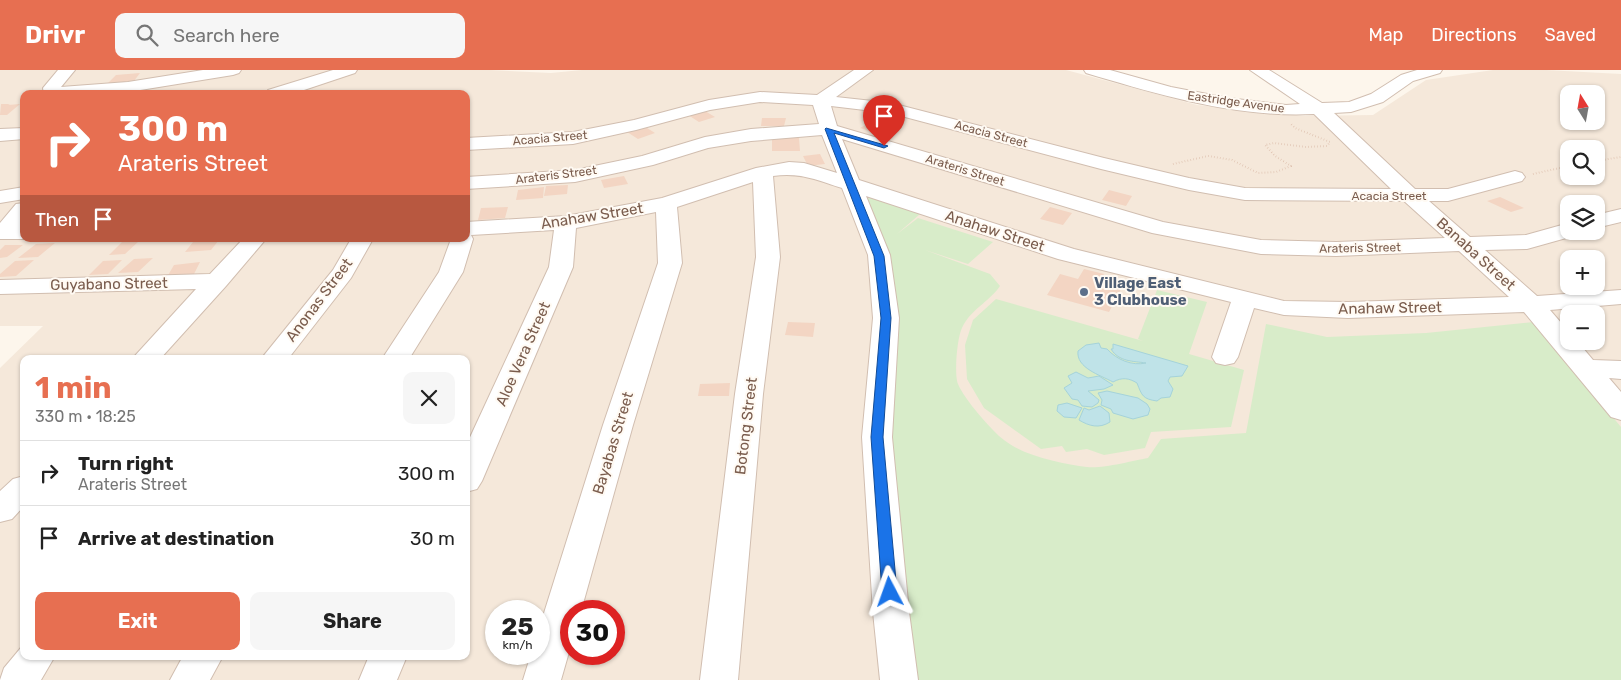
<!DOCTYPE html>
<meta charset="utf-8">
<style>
:root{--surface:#fff;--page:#f6f6f6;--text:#222;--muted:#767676;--line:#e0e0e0;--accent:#e76f51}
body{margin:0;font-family:Rubik,sans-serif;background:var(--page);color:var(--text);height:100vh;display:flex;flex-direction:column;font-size:19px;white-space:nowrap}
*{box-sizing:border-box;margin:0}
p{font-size:16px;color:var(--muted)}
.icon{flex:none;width:28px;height:28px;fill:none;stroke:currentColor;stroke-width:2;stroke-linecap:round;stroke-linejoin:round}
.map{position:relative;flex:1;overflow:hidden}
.side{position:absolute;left:20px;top:285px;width:450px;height:305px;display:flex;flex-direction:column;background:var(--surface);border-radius:10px;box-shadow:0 1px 4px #0004}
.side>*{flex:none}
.guide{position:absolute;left:20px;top:20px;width:450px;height:152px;border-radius:10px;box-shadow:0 1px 4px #0004;background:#e76f51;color:#fff;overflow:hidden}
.needle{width:32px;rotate:349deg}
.buttons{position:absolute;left:1560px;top:15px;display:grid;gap:10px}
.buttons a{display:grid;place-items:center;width:45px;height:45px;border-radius:10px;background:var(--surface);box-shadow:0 1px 4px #0004;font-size:25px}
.speed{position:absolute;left:485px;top:530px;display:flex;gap:10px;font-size:25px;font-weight:700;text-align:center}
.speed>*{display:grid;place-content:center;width:65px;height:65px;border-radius:50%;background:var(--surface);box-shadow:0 1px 4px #0004;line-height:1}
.speed small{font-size:12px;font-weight:400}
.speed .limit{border:8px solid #d22;background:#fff;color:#111}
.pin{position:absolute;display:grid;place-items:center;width:42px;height:42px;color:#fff;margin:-51px -21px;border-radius:50% 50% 50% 0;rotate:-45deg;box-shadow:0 0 5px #0007}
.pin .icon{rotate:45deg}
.me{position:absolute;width:55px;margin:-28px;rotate:356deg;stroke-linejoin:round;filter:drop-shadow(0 0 4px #0008)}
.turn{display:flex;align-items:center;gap:18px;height:105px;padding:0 15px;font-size:22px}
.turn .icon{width:65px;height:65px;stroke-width:2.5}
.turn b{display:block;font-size:35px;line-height:42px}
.then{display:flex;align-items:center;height:48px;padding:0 15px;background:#0003;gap:10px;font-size:19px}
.round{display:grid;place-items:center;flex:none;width:52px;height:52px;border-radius:10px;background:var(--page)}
.summary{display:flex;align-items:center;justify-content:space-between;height:85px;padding:0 15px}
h1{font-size:30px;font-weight:700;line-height:38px;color:var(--accent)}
.button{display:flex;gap:10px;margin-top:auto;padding:10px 15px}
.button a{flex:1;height:58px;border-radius:10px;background:var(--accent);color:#fff;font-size:20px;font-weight:700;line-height:58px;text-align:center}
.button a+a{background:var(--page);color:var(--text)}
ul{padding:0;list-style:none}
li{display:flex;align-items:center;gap:15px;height:65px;padding:0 15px;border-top:1px solid var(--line)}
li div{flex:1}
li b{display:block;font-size:19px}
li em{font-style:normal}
header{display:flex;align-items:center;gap:30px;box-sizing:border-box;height:70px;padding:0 25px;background:var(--accent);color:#fff}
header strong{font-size:24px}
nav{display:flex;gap:28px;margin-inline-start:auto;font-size:18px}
.search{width:350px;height:45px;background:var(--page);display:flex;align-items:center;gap:12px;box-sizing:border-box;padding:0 18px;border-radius:10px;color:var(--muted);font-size:19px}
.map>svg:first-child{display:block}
</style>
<header>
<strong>Drivr</strong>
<div class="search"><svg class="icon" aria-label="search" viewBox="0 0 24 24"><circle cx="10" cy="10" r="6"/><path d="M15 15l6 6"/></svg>Search here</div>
<nav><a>Map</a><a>Directions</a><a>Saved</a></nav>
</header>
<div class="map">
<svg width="1621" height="610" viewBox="0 0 1621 610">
<rect width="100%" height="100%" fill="#fdf6ec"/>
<path fill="#f5e8da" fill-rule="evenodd" d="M 0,0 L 490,0 L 551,3 L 582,0 L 1066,0 L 1197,35 L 1304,46 L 1373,45 L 1426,10 L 1493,0 L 1546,0 L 1621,4 L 1621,610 L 0,610 L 0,298 L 43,256 L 0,256 ZM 24,24 L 466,24 L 466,169 L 24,169 ZM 1569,24 L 1596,24 L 1596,51 L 1569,51 ZM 1569,79 L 1596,79 L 1596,106 L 1569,106 ZM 1569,134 L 1596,134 L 1596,161 L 1569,161 ZM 1569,189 L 1596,189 L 1596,216 L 1569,216 ZM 1569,244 L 1596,244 L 1596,271 L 1569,271 ZM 24,289 L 466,289 L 466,586 L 24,586 ZM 496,541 L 539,541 L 539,584 L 496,584 ZM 571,541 L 614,541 L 614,584 L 571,584 Z"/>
<path fill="#d8ecc9" d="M 862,123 L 920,144 L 897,164 L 918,148 L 993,172 L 968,194 L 925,180 L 990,204 L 1000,216 C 989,232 970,240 962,258 C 957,268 954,304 958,314 C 964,329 992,361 1004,370 C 1024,386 1063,394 1087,397 C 1101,399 1132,391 1148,388 L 1161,369 L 1246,363 L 1266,254 L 1327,267 L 1426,263 L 1534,252 L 1621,357 L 1621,610 L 914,610 Z
M 1157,220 L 1207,232 L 1189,284 L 1244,300 L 1231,357 L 1151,362 L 1145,378 L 1104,385 L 1087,379 L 1066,382 L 1062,376 L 1041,379 L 984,338 L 967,309 L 965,275 L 973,250 L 996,229 L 1143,271 L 1138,269 Z"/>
<path fill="#bfe3e8" stroke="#a5d3da" d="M 1099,273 L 1101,278 L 1107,279 C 1117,290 1132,296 1146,293 C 1133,291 1119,292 1111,279 L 1113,279 L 1113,274 L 1188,296 L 1182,306 L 1170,307 L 1168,311 L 1173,319 L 1170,327 L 1161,328 L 1157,331 C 1143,329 1142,326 1137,313 C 1129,308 1122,307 1113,312 C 1100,305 1076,298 1078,281 L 1086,275 Z
M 1076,302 L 1088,308 L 1099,306 L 1113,315 L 1104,319 L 1088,321 L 1099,330 L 1098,333 L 1092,337 L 1082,336 L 1078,330 L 1072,329 L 1064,318 L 1072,313 L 1068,306 Z
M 1107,321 L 1138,328 L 1147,334 L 1150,339 L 1148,345 L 1133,349 L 1113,343 L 1111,339 L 1101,335 L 1102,330 L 1098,323 Z
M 1067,333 L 1082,338 L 1076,348 L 1064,347 L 1057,341 L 1058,335 Z
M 1100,336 L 1109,343 L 1110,352 C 1099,359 1089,356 1079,350 L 1084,338 L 1089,340 Z"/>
<path fill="#f3d5c3" d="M 140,3 L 134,11 L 107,14 L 116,5 Z
M 1,34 L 10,34 L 8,35 L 20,34 L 7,45 L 0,45 Z
M 705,41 L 715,47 L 699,52 L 688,45 Z
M 762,48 L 786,48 L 784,56 L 761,56 Z
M 869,53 L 884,59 L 875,63 L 860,58 Z
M 644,56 L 655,63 L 638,69 L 627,62 Z
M 772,68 L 799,68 L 800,81 L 772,81 Z
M 820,84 L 825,94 L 808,96 L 803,86 Z
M 624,106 L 628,114 L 604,118 L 601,110 Z
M 568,115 L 567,124 L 544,126 L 546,116 Z
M 544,117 L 543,128 L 516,130 L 518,120 Z
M 1109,120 L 1132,126 L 1126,136 L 1102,130 Z
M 1500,127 L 1524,138 L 1511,142 L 1487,131 Z
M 508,137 L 505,148 L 478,150 L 481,138 Z
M 1050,137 L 1072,143 L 1063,155 L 1040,149 Z
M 219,170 L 211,180 L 185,182 L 193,172 Z
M 122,172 L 138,172 L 125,184 L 109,185 Z
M 55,173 L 38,187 L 18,188 L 36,174 Z
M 5,175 L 23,175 L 7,187 L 0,188 L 0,180 Z
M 153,188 L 138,202 L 118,203 L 134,189 Z
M 34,190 L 16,206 L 0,207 L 0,204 L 15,191 Z
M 122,190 L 108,204 L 89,205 L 103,191 Z
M 200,192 L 194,204 L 167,207 L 174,195 Z
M 1084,199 L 1104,204 L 1099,213 L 1121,219 L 1109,242 L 1047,225 L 1060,204 L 1078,209 Z
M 788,252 L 815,253 L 813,267 L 785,265 Z
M 730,313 L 729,326 L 698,326 L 700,314 Z"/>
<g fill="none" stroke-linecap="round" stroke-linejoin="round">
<defs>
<path id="minor" d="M 58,0 L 75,0 L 61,17 L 128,12 L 203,0 L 241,0 L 239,3 L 233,5 L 128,22 L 44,24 L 43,18 Z
M 333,0 L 357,0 L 355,3 L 292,24 L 266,24 L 268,20 Z
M 854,0 L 873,0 L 836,27 L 891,33 L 1104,88 L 1189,108 L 1245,118 L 1391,119 L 1314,44 C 1236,48 1160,25 1086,3 L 1084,0 L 1110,0 L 1171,17 L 1228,28 L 1286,35 L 1300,34 L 1250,0 L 1269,0 L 1322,33 L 1349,32 L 1371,24 L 1401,5 L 1417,0 L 1442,0 L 1440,3 L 1413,11 L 1383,32 L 1351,42 L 1334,43 L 1415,119 L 1448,119 L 1515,101 L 1522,103 L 1525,107 L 1522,111 L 1448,131 L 1429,131 L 1470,167 L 1526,165 L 1569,153 L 1569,161 L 1579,161 L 1577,165 L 1527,179 L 1485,180 L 1537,226 L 1621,220 L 1621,234 L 1550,240 L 1569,262 L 1569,271 L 1577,271 L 1593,290 L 1621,291 L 1621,309 L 1609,308 L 1621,322 L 1621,350 L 1611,347 L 1524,242 L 1348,248 L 1284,245 L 1254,238 L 1238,287 L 1234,293 L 1225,295 L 1216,293 L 1212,287 L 1231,232 L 1058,189 L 866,126 L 890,185 L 899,248 L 892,367 L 909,542 L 918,610 L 880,610 L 873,542 L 862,367 L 873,248 L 868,185 L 842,118 C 817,110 800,102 773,106 L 780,187 L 763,324 L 738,610 L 700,610 L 735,324 L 756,187 L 753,112 L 677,137 L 682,193 L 633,355 L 581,541 L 571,541 L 571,575 L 561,610 L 523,610 L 531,584 L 539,584 L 539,559 L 603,355 L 658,193 L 656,142 L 576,158 L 573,197 L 482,411 L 477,419 L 466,422 L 466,376 L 549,197 L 554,160 L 471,165 L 473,169 L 463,202 L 409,289 L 382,289 L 439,202 L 451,169 L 466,169 L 466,152 L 566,146 L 662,128 L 756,98 L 789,92 L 804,93 L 837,103 L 822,65 L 751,71 L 708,78 L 653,95 L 575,112 L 466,119 L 466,107 L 575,100 L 642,86 L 705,67 L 751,59 L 819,54 L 813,35 L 760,32 L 710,40 L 636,60 L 573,74 L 466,80 L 466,68 L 573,62 L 634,50 L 709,30 L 760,22 L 817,25 ZM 831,36 L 890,43 L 1101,99 L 1189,120 L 1245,130 L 1404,131 L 1445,168 L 1336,172 L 1261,170 L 1163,152 L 837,56 ZM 842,69 L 1152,163 L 1261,184 L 1336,186 L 1459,181 L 1509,227 L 1348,232 L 1284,231 L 1074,179 L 859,110 Z
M 24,58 L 24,69 L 0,71 L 0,59 Z
M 24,117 L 24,129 L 0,133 L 0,121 Z
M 24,133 L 24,153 L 21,155 L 24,155 L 24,169 L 0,169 L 0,153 L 16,134 Z
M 1621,139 L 1621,152 L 1596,158 L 1596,145 Z
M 243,169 L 266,169 L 226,216 L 160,289 L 132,289 L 196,219 L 0,224 L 0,210 L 210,204 Z
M 351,169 L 373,169 L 351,208 L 288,289 L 261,289 L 333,200 Z
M 24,406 L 24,436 L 12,449 L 0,452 L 0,421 L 13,409 Z
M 24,574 L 24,586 L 55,586 L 41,610 L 0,610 L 4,598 Z
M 183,586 L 223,586 L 210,610 L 170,610 Z
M 369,586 L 407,586 L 397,610 L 359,610 Z"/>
</defs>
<use href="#minor" stroke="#d1beb0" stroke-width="2"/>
<path stroke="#d9b8a5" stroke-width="2" stroke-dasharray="0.5 2.5" stroke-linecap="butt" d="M 1596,91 L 1621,87
M 1173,94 L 1208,86 L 1232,90 L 1258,103 L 1276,102 L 1291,96 L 1275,86 L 1265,75 L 1274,73 L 1306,77 L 1327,76 L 1330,72 L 1295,58 L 1290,53
M 1533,104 L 1569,96"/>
<use href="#minor" fill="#fff" fill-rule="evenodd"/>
</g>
<path fill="#1a73e8" stroke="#114b97" d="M 826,58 L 888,76 L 884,78 L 834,63 L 884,186 L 891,248 L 883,367 L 897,522 L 895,527 L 890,529 L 884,527 L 882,522 L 871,367 L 881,248 L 874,186 L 825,59 Z"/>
<circle fill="#5c6f8a" stroke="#fffaf3" stroke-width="2" cx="1084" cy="222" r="5"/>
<g text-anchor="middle" stroke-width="4" stroke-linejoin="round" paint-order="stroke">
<g font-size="12" fill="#7a5c4d" stroke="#fffaf3">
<text transform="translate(1236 32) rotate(8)" y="4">Eastridge Avenue</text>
<text transform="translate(991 64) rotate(15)" y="4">Acacia Street</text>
<text transform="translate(550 68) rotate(-5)" y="4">Acacia Street</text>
<text transform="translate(965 100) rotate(17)" y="4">Arateris Street</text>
<text transform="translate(556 105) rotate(-7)" y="4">Arateris Street</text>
<text x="1389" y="130">Acacia Street</text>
<text transform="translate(1360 178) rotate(-1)" y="4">Arateris Street</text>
</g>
<g font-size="15" fill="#7a5c4d" stroke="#fffaf3">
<text transform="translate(592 146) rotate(-9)" y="5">Anahaw Street</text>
<text transform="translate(995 161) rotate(18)" y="5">Anahaw Street</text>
<text transform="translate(1476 184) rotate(42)" y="5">Banaba Street</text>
<text transform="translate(109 214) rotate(-1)" y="5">Guyabano Street</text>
<text transform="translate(319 230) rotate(-53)" y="5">Anonas Street</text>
<text transform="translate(1390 238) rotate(-1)" y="5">Anahaw Street</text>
<text transform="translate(523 284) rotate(-66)" y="5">Aloe Vera Street</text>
<text transform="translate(746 356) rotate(-83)" y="5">Botong Street</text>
<text transform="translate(613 373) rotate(-73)" y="5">Bayabas Street</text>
</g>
<g font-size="15" font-weight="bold" fill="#4e5e75" stroke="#fffaf3" text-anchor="start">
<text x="1094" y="218">Village East<tspan x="1094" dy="17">3 Clubhouse</tspan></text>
</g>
</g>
</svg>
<div class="buttons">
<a><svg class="needle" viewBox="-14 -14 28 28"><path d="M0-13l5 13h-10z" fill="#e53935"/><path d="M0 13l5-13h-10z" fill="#767676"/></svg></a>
<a><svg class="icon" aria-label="search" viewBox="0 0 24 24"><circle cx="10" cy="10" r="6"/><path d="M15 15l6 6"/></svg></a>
<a><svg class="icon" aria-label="layers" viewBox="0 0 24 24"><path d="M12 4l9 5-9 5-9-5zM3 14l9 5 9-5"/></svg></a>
<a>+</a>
<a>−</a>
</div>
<div class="speed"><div>25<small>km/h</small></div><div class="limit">30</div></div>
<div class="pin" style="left:884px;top:76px;background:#d93025"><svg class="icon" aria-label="arrive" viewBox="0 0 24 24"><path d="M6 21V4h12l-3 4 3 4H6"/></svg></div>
<svg class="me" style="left:890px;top:522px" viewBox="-20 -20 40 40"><path d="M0-17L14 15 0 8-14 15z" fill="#1a73e8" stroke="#fff" stroke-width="4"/></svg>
<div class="guide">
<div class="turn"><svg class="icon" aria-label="right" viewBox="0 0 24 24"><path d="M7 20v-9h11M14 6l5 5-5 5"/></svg><div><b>300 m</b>Arateris Street</div></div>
<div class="then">Then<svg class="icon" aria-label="arrive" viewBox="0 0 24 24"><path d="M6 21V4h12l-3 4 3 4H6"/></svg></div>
</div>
<section class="side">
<div class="summary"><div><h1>1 min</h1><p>330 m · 18:25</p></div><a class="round"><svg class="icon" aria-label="close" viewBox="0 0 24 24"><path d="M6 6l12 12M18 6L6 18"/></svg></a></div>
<ul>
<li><svg class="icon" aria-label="right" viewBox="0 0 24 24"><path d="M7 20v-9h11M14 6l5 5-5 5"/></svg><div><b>Turn right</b><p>Arateris Street</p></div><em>300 m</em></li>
<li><svg class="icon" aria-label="arrive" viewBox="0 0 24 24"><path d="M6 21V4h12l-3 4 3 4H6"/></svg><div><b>Arrive at destination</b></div><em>30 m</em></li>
</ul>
<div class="button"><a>Exit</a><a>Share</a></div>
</section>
</div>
